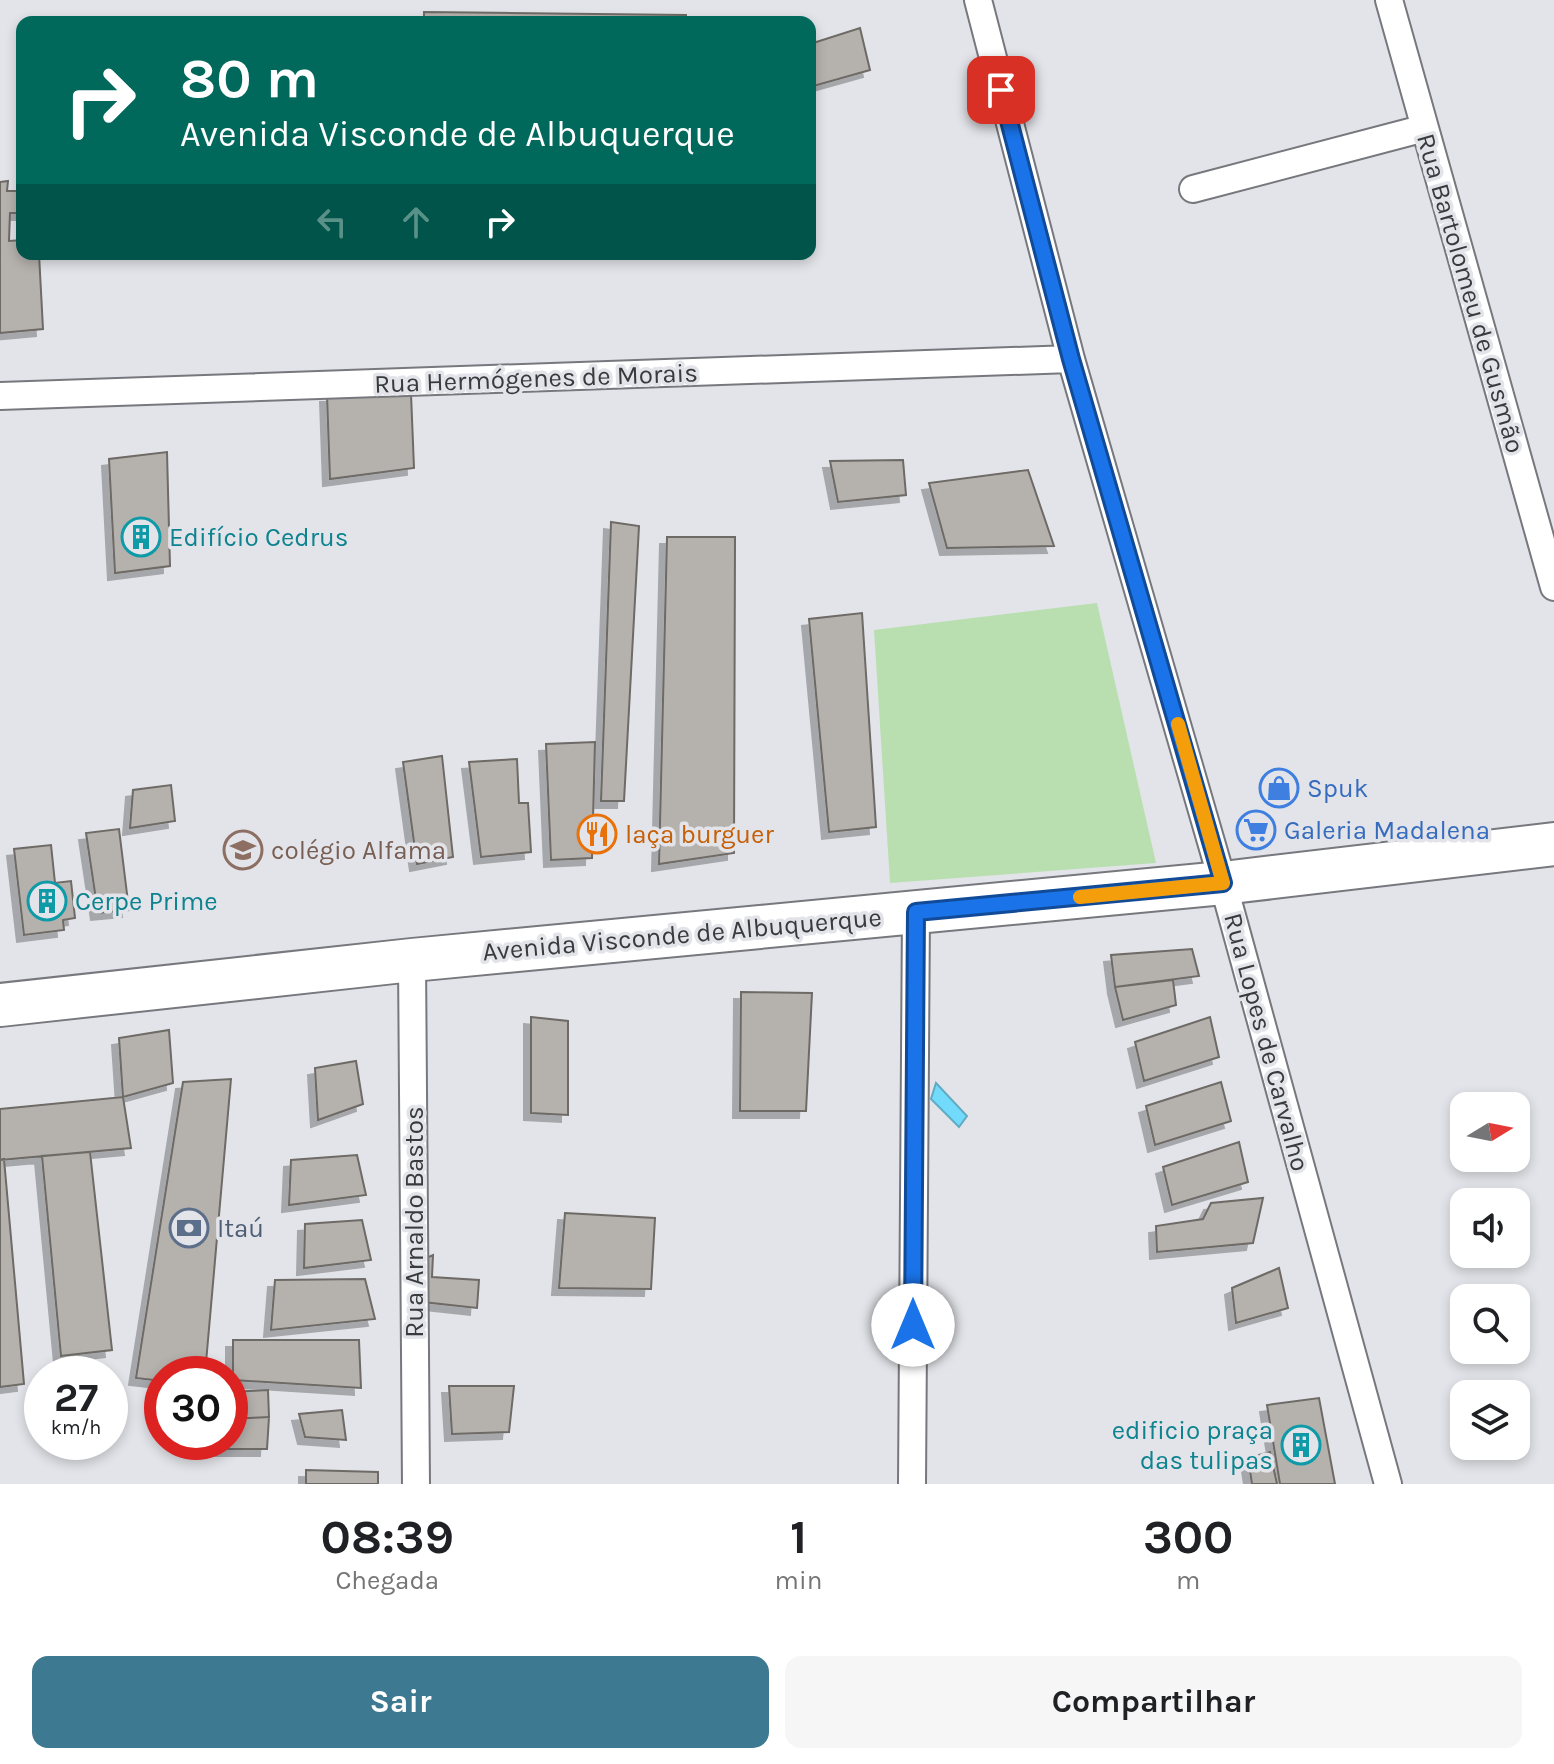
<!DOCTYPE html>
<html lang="pt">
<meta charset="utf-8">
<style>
:root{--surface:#fff;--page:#f6f6f6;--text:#202124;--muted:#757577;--accent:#3d7a91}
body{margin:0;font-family:Karla,sans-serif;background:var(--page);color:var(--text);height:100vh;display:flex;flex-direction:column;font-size:30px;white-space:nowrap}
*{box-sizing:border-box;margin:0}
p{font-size:26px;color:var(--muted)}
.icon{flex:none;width:44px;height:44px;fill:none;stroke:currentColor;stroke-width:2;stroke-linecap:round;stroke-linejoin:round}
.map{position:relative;height:1484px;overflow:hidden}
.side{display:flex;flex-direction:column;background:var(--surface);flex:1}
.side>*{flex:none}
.top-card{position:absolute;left:16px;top:16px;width:800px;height:244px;border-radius:16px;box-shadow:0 4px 12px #0003;background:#00695c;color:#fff;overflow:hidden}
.needle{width:52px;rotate:80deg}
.fabs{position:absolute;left:1450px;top:1092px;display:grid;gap:16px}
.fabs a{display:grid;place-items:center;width:80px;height:80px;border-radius:16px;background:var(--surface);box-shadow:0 4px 12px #0003;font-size:40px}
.speed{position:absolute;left:24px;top:1356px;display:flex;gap:16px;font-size:40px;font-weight:700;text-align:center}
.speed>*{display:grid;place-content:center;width:104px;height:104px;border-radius:50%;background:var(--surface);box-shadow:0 4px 12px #0003;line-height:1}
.speed small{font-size:20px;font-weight:400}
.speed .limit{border:12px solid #d22;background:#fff;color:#111}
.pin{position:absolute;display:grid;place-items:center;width:68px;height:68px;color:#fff;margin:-34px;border-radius:16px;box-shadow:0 4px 12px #0006}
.me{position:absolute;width:88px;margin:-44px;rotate:0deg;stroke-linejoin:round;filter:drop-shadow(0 0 6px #0008)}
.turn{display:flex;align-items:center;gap:28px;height:168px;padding:0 32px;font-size:36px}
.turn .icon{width:104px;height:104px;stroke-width:2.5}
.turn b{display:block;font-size:56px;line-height:68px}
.lanes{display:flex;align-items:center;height:76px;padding:0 32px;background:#0003;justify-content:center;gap:40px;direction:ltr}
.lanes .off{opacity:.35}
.eta{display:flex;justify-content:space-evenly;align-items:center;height:136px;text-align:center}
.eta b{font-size:48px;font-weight:700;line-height:56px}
.cta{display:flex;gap:16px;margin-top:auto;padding:16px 32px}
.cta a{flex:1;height:92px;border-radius:16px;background:var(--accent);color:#fff;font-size:32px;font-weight:700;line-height:92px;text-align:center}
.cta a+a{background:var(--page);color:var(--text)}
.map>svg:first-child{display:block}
</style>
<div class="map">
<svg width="1554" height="1484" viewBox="0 0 1554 1484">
<defs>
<filter id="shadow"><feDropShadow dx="-7" dy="7" stdDeviation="0" flood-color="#0004"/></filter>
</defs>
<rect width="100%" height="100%" fill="#e3e4e9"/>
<path fill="#b9dfb0" d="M 1097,603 L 1156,863 L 890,883 L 874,630 Z"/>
<path fill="#72dbfc" stroke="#61abc2" stroke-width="2" d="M 936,1083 L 967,1116 L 959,1127 L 931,1099 Z"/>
<path fill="#b5b1ad" stroke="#6e6a66" stroke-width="2" filter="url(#shadow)" d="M 424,12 L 686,15 L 686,22 L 424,22 Z
M 860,28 L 870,70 L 810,87 L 810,44 Z
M 8,181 L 7,191 L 22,191 L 22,213 L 10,213 L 9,241 L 22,240 L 22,254 L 39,254 L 43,329 L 0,333 L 0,182 Z
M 411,394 L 414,468 L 330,479 L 327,395 Z
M 167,452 L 170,566 L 115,573 L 109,459 Z
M 903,460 L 906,495 L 838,502 L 830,461 Z
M 1028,470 L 1054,546 L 947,548 L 929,483 Z
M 611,522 L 639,526 L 624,801 L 601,801 Z
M 667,537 L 735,537 L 734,853 L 659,864 Z
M 862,613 L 876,827 L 829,832 L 809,619 Z
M 595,742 L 592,858 L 551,860 L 546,744 Z
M 442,756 L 453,857 L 417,864 L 403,762 Z
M 517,759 L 519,803 L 528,803 L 531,852 L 481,857 L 469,762 Z
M 171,785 L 175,821 L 130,828 L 133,790 Z
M 119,829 L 129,910 L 98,913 L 86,833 Z
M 51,845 L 55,883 L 71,881 L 75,918 L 63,920 L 64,930 L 24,935 L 14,849 Z
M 1192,949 L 1199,976 L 1115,987 L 1111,955 Z
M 1173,980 L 1176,1005 L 1123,1020 L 1115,987 Z
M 741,992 L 812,993 L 806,1111 L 740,1111 Z
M 531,1017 L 568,1021 L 568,1115 L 531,1113 Z
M 1210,1017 L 1219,1057 L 1144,1081 L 1135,1042 Z
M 169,1030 L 173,1083 L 123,1097 L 119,1038 Z
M 356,1061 L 363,1104 L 318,1120 L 315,1068 Z
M 231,1079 L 205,1374 L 162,1374 L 162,1381 L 136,1378 L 183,1082 Z
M 1221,1082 L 1231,1121 L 1155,1145 L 1146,1106 Z
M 123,1097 L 131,1148 L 0,1160 L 0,1109 Z
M 1239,1142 L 1248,1182 L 1172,1205 L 1163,1167 Z
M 90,1152 L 112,1350 L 61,1356 L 42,1156 Z
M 357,1155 L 366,1195 L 289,1205 L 291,1160 Z
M 4,1159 L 24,1384 L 0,1387 L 0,1160 Z
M 1263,1198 L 1253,1243 L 1157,1252 L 1156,1226 L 1203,1219 L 1211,1203 Z
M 565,1213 L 655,1218 L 651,1289 L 559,1288 Z
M 362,1220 L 371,1260 L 304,1268 L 305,1224 Z
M 433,1255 L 432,1277 L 479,1280 L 477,1308 L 423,1302 L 422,1260 Z
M 1279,1268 L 1288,1308 L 1236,1323 L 1232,1288 Z
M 365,1279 L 375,1319 L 271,1330 L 275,1280 Z
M 233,1340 L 359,1340 L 361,1388 L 233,1380 Z
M 449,1386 L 514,1386 L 509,1432 L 452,1434 Z
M 268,1390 L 269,1417 L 230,1419 L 230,1392 Z
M 1319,1398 L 1335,1484 L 1280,1484 L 1267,1405 Z
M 342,1410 L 346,1440 L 305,1437 L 299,1414 Z
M 269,1417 L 267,1449 L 209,1449 L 209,1442 L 230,1442 L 230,1419 Z
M 1270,1452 L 1277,1484 L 1252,1484 L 1248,1458 Z
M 306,1470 L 378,1472 L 378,1484 L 306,1484 Z"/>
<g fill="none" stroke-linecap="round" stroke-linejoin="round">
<defs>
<path id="street" d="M 978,0 L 1071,359 L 1223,883 L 1388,1484
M 1389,0 L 1554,587
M 1193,189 L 1425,128
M 0,396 L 1071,359
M 412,960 L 416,1484
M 912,1484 L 916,912"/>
<path id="primary" d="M 0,1005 L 412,960 L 1223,883 L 1554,844"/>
</defs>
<use href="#street" stroke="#77787d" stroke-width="30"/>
<use href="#primary" stroke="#77787d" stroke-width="46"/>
<use href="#street" stroke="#fff" stroke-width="26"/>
<use href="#primary" stroke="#fff" stroke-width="42"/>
</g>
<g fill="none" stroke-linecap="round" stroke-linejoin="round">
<defs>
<path id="route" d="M 913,1325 L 916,912 L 1223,883 L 1071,359 L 1001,90"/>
</defs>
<use href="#route" stroke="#114b97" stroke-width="20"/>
<use href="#route" stroke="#1a73e8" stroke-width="14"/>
<path stroke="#f59e0b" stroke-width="14" d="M 1080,897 L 1223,883 L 1178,724"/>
</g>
<defs>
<symbol id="building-ring" viewBox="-11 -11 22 22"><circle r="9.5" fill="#e3e4e9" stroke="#0f9aa8" stroke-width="1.5"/><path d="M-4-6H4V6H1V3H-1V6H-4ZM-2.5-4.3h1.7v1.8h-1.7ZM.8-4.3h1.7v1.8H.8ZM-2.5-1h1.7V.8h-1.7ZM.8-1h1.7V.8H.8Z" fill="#0f9aa8"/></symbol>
<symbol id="shop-ring" viewBox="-11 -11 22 22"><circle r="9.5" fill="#e3e4e9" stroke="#3f7fe0" stroke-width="1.5"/><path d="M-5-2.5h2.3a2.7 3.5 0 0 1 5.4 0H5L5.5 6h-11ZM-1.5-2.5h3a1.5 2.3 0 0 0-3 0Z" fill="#3f7fe0"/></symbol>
<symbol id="supermarket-ring" viewBox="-11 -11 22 22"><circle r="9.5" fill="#e3e4e9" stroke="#3f7fe0" stroke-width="1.5"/><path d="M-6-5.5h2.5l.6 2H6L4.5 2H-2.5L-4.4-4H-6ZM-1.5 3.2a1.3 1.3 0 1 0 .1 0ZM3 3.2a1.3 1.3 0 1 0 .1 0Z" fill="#3f7fe0"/></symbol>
<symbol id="restaurant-ring" viewBox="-11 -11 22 22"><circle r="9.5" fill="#e3e4e9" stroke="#e8710a" stroke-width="1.5"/><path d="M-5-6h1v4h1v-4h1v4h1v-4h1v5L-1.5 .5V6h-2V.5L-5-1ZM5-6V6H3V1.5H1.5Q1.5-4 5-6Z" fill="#e8710a"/></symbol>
<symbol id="school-ring" viewBox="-11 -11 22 22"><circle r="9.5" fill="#e3e4e9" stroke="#8d6e63" stroke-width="1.5"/><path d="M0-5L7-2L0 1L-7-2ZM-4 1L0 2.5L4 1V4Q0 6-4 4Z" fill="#8d6e63"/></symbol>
<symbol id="bank-ring" viewBox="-11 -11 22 22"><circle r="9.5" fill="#e3e4e9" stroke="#5c6f8a" stroke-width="1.5"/><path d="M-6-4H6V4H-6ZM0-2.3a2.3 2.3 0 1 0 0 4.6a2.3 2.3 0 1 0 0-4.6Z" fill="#5c6f8a"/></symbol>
</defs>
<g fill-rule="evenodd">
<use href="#building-ring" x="119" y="515" width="44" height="44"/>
<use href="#shop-ring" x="1257" y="766" width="44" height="44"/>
<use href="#supermarket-ring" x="1234" y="808" width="44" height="44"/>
<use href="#restaurant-ring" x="575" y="812" width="44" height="44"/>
<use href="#school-ring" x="221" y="828" width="44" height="44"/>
<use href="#building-ring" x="25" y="879" width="44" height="44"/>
<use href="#bank-ring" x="167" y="1206" width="44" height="44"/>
<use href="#building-ring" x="1279" y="1423" width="44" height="44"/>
</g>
<g text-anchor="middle" stroke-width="7" stroke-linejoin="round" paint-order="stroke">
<g font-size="26" fill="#393a3c" stroke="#e3e4e9">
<text transform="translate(1471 293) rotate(74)" y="9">Rua Bartolomeu de Gusmão</text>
<text transform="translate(536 378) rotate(-2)" y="9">Rua Hermógenes de Morais</text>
<text transform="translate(682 934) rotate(-5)" y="9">Avenida Visconde de Albuquerque</text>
<text transform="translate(1267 1042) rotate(75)" y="9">Rua Lopes de Carvalho</text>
<text transform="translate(414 1222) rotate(-90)" y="9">Rua Arnaldo Bastos</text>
</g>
<g font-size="26" fill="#0d838f" stroke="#e3e4e9" text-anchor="start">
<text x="169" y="546">Edifício Cedrus</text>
<text x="75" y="910">Cerpe Prime</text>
<text x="1273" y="1439" text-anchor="end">edificio praça<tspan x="1273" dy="30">das tulipas</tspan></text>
</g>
<g font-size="26" fill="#366cbe" stroke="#e3e4e9" text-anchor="start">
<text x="1307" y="797">Spuk</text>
<text x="1284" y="839">Galeria Madalena</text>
</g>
<g font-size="26" fill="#c56008" stroke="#e3e4e9" text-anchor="start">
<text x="625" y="843">laça burguer</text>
</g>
<g font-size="26" fill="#785e54" stroke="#e3e4e9" text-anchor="start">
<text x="271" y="859">colégio Alfama</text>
</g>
<g font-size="26" fill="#4e5e75" stroke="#e3e4e9" text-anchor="start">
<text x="217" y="1237">Itaú</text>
</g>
</g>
</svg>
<div class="fabs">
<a><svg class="needle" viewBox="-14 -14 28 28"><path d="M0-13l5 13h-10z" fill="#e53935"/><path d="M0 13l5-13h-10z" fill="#757577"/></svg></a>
<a><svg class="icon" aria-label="sound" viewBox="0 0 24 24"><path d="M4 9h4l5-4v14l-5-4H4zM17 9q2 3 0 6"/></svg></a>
<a><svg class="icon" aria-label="search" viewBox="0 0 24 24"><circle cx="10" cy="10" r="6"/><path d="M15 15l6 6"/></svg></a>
<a><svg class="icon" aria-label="layers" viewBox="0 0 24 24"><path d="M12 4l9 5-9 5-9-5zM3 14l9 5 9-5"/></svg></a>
</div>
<div class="speed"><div>27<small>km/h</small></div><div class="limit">30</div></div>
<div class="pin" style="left:1001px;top:90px;background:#d93025"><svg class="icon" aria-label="arrive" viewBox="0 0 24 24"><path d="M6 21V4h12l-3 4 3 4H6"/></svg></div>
<svg class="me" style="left:913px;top:1325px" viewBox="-20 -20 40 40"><circle r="19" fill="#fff"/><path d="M0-13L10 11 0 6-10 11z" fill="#1a73e8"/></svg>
<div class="top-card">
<div class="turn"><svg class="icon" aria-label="right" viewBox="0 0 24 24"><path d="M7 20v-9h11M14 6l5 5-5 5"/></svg><div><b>80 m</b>Avenida Visconde de Albuquerque</div></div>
<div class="lanes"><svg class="icon off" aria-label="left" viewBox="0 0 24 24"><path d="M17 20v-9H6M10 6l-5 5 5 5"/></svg><svg class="icon off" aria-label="ahead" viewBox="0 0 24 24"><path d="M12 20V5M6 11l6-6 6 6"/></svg><svg class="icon" aria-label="right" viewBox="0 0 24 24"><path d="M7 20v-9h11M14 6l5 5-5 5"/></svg></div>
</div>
</div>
<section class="side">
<div class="eta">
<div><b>08:39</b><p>Chegada</p></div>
<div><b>1</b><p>min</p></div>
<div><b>300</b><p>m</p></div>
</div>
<div class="cta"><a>Sair</a><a>Compartilhar</a></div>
</section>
